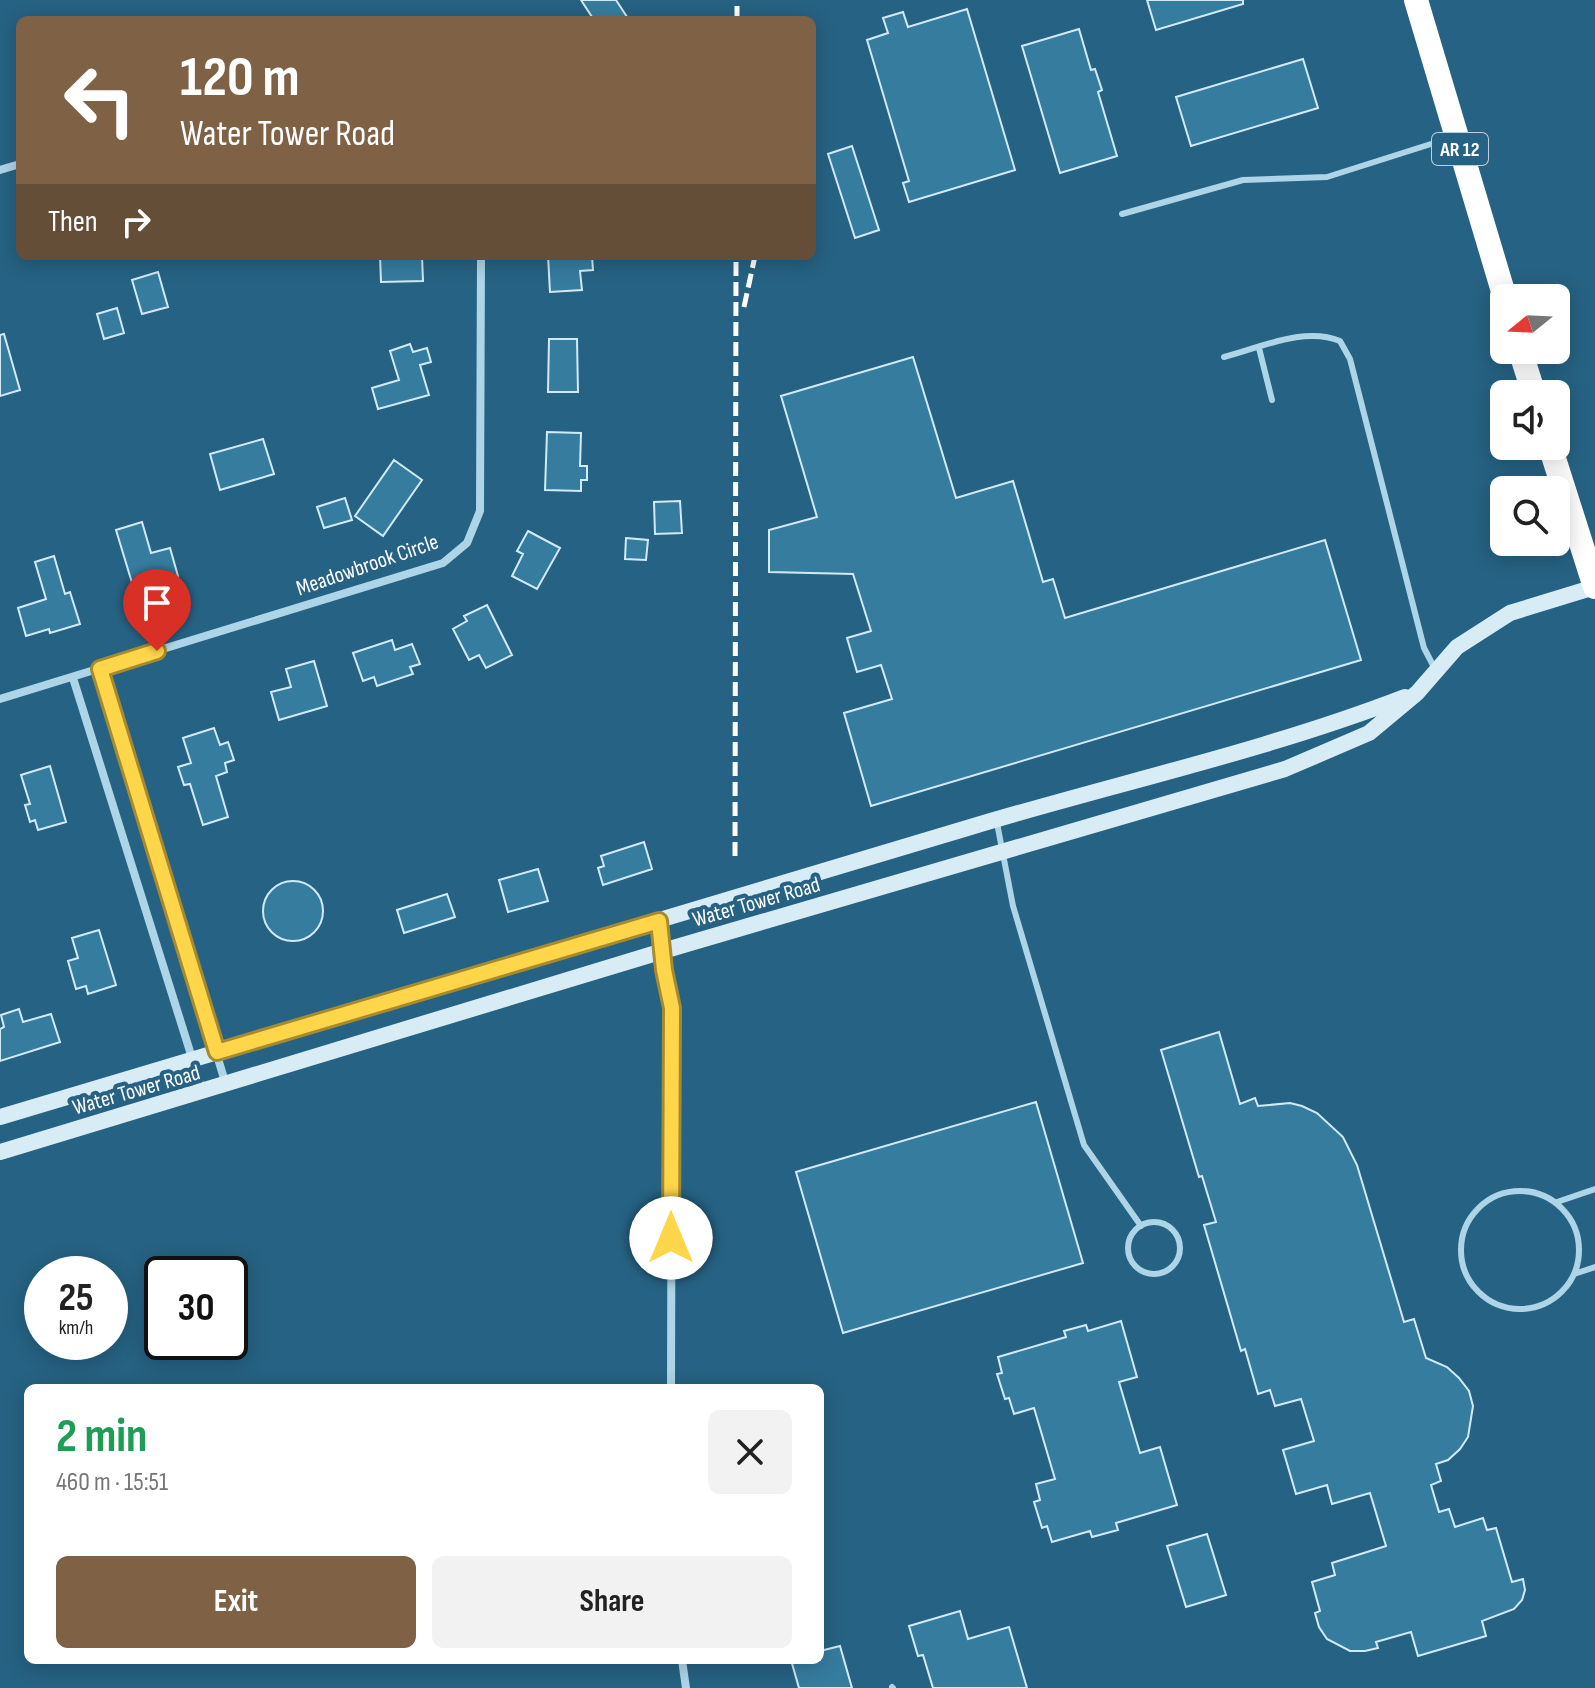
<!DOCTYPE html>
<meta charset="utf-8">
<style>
:root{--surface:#fff;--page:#f2f2f2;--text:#222;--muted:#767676;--accent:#7f6246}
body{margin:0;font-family:"Sofia Sans Condensed",sans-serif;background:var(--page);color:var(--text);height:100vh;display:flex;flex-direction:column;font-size:30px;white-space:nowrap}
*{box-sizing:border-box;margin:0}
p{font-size:26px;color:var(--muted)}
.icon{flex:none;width:44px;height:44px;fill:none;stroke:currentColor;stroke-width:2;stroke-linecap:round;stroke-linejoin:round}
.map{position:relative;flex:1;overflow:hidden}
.panel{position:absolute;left:24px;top:1384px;width:800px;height:280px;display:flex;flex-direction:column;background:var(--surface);border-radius:12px;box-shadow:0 4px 20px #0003}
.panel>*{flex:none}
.top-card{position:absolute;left:16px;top:16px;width:800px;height:244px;border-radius:12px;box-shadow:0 4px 20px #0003;background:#7f6246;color:#fff;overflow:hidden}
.needle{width:52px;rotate:252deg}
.controls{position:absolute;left:1490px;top:284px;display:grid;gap:16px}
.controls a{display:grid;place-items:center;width:80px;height:80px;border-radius:12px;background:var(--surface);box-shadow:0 4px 20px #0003;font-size:40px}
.speed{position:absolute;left:24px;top:1256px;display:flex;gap:16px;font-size:40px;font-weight:700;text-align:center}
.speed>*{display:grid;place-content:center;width:104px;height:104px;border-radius:50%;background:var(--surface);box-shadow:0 4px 20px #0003;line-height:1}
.speed small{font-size:20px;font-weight:400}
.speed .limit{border:4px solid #111;border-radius:12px;background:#fff;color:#111}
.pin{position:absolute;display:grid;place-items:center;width:68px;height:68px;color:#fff;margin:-82px -34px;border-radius:50% 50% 50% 0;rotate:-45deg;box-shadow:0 0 8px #0007}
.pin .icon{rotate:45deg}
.me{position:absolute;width:88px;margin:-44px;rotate:0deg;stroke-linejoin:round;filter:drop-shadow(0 0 6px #0008)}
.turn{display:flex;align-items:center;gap:28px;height:168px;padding:0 32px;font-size:36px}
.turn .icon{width:104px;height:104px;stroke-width:2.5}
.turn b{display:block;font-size:56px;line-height:68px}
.then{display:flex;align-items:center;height:76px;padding:0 32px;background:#0003;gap:16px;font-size:30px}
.round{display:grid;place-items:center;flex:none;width:84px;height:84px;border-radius:12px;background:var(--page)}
.summary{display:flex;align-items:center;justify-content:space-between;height:136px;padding:0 32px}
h1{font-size:48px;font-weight:700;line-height:60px;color:#1e9e55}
.button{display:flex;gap:16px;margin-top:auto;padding:16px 32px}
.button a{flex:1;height:92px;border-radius:12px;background:var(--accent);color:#fff;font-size:32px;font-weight:700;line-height:92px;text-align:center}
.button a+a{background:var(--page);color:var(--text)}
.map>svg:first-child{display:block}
</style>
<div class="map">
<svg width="1595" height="1688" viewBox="0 0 1595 1688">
<rect width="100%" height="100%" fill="#266283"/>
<path fill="#367c9f" stroke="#d2eaf6" stroke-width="2" d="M 581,0 L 616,0 L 629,20 L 594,20 Z
M 1147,0 L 1243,0 L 1243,4 L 1156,30 Z
M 967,9 L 1015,170 L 909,202 L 903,183 L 909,181 L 867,40 L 888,33 L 883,18 L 903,12 L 908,27 Z
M 1079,29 L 1091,70 L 1095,69 L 1102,90 L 1098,92 L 1117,156 L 1060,173 L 1022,46 Z
M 1303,59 L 1318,108 L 1191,146 L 1176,97 Z
M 852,146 L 879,230 L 855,238 L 828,154 Z
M 380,256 L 422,256 L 423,281 L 381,282 Z
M 548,256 L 592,256 L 593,270 L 580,271 L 582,290 L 550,292 Z
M 158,272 L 168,307 L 142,314 L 132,280 Z
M 117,308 L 124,333 L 104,339 L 97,314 Z
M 4,334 L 20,390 L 0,396 L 0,335 Z
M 549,339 L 577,339 L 578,392 L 548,392 Z
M 410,344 L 413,352 L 427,348 L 431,362 L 420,365 L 429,395 L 378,409 L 372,388 L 399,380 L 390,351 Z
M 913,357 L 956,498 L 1013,481 L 1043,582 L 1053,579 L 1065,618 L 1325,540 L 1361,660 L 871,806 L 844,713 L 892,699 L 881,665 L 857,672 L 847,638 L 871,631 L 853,574 L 769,572 L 769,530 L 817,517 L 781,396 Z
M 547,432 L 581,433 L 580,466 L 587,466 L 587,480 L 581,480 L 581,491 L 545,490 Z
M 263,439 L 274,474 L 220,490 L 210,454 Z
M 394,460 L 422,480 L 383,536 L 355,516 Z
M 345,498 L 352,520 L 324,528 L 317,507 Z
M 680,501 L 682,533 L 655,534 L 654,502 Z
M 142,522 L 151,553 L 170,548 L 178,576 L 156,583 L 158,589 L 136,596 L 116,530 Z
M 528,531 L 560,548 L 537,589 L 512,576 L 523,554 L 517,551 Z
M 626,538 L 648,540 L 646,560 L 625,559 Z
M 54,556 L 65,594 L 70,592 L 80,624 L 50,633 L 49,629 L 26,636 L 18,608 L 46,599 L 35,562 Z
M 487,605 L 512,655 L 486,668 L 479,655 L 469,660 L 453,629 L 467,621 L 464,616 Z
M 392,640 L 395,650 L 412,644 L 420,664 L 410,667 L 413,674 L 377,686 L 374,677 L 363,681 L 353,653 Z
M 314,661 L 327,706 L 279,720 L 271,692 L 291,687 L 286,669 Z
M 214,728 L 220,745 L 228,742 L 234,760 L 225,763 L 227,772 L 216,776 L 228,817 L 203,825 L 190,784 L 184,785 L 178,767 L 191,763 L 183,738 Z
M 50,766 L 66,822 L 38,830 L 35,820 L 30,822 L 25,805 L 30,804 L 21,775 Z
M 644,842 L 652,869 L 603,885 L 598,868 L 604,866 L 601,856 Z
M 538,869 L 548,901 L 508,912 L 499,880 Z
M263 911a30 30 0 1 1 60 0a30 30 0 1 1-60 0Z
M 447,894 L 455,917 L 404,933 L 397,910 Z
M 99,930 L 116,985 L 88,994 L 86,986 L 76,989 L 68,961 L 78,958 L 72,938 Z
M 19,1009 L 23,1022 L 51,1014 L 60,1042 L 0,1061 L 0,1029 L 4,1027 L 1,1015 Z
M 1219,1032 L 1240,1104 L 1255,1098 L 1258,1106 L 1290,1103 L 1302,1106 L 1317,1113 L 1343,1137 L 1357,1165 L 1404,1322 L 1414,1319 L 1426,1358 L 1447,1367 L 1459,1378 L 1469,1391 L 1473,1406 L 1468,1437 L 1460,1449 L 1448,1460 L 1436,1464 L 1441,1481 L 1431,1485 L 1439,1512 L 1449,1509 L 1455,1527 L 1483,1518 L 1487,1530 L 1496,1528 L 1512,1582 L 1523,1579 L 1525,1590 L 1522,1600 L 1514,1609 L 1482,1621 L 1486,1636 L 1418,1656 L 1411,1632 L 1376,1642 L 1378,1648 L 1365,1651 L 1350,1651 L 1327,1639 L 1319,1627 L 1315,1613 L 1320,1611 L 1312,1582 L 1335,1575 L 1332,1563 L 1386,1546 L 1370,1493 L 1332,1504 L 1327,1485 L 1296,1494 L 1283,1450 L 1314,1441 L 1301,1399 L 1275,1406 L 1270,1390 L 1258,1394 L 1245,1349 L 1241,1351 L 1204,1225 L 1216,1222 L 1202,1176 L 1199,1177 L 1161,1050 Z
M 1036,1102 L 1083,1263 L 843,1333 L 796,1172 Z
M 1121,1321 L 1137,1377 L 1119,1382 L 1140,1453 L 1160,1447 L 1177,1505 L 1116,1523 L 1118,1530 L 1092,1537 L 1090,1531 L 1052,1542 L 1047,1526 L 1042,1528 L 1034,1502 L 1040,1500 L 1036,1484 L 1055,1479 L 1034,1408 L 1014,1414 L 1009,1398 L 1005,1399 L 997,1374 L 1002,1373 L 998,1357 L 1066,1337 L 1064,1331 L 1086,1325 L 1088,1331 Z
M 1207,1534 L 1226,1595 L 1186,1607 L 1167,1546 Z
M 960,1611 L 968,1639 L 1009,1627 L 1027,1688 L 933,1688 L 923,1655 L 918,1656 L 909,1626 Z
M 840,1646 L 852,1688 L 799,1688 L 791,1660 L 820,1660 L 820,1651 Z"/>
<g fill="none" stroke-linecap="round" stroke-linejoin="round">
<path stroke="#aed4e7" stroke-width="6" d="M 1122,214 L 1243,180 L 1327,177 L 1453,137
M 1259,348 L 1272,400
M 1224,357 C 1260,348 1304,326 1340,341 L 1350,359 L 1424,648 L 1435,669
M 997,823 L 1013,906 L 1084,1145 L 1141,1226
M1461 1250a59 59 0 1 1 118 0a59 59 0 1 1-118 0Z
M 1557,1202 L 1595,1189
M1128 1248a26 26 0 1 1 52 0a26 26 0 1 1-52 0Z
M 1574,1274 L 1595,1267
M 892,1687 L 893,1688"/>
<path stroke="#aed4e7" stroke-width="8" d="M 0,170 L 20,164
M 100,669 L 226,1085
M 73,678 L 203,1093
M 0,699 L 443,563 L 467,543 L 480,511 L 481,256
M 659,921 L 664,970 L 672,1008 L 671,1388
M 682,1660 L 686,1688"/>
<path stroke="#d8ecf6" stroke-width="16" d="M 0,1117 C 324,1019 650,924 974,826 C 1117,783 1265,751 1405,697
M 0,1152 L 663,951 L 1285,769 L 1369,733 L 1417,693 L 1457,647 L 1510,613 L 1595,587"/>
<path stroke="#fff" stroke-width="24" d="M 1416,0 L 1505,298
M 1520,350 L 1534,394
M 1550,446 L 1595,587"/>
<path stroke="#fff" stroke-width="5" stroke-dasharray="14 6" stroke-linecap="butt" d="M 737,20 L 737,0
M 744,307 L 755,256
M 735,856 L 736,256"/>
</g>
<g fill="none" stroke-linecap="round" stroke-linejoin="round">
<defs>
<path id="route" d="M 157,651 L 100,669 L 217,1052 L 659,921 L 664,970 L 672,1008 L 671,1238"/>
</defs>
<use href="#route" stroke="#a68a30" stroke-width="20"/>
<use href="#route" stroke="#ffd54a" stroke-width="14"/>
</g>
<g text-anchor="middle" stroke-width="8" stroke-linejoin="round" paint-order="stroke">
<rect fill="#266283" stroke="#bed0da" stroke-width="2" x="1432" y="133" width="56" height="32" rx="6"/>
<g font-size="20" font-weight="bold" fill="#fff">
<text x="1460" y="156">AR 12</text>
</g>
<g font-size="22" fill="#fff" stroke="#266283">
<text transform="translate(367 564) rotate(-19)" y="8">Meadowbrook Circle</text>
<text transform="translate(756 901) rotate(-16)" y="8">Water Tower Road</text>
<text transform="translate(136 1089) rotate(-16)" y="8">Water Tower Road</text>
</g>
</g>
</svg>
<div class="controls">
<a><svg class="needle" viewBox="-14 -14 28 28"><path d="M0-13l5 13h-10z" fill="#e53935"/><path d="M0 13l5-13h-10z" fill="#767676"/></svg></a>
<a><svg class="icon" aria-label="sound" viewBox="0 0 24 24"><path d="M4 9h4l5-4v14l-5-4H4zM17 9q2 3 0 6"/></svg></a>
<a><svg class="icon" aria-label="search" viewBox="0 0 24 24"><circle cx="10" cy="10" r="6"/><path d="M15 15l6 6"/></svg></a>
</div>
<div class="speed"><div>25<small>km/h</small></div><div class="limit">30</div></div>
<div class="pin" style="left:157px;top:651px;background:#d93025"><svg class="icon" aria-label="arrive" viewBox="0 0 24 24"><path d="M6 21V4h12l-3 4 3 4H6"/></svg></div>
<svg class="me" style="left:671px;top:1238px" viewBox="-20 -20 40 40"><circle r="19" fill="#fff"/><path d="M0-13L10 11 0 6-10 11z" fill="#ffd54a"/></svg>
<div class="top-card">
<div class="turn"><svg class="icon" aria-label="left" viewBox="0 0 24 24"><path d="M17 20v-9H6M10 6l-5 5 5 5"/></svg><div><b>120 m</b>Water Tower Road</div></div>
<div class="then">Then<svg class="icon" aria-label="right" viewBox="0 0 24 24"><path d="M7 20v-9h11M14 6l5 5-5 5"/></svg></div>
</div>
<section class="panel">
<div class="summary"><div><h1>2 min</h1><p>460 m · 15:51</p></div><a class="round"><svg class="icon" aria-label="close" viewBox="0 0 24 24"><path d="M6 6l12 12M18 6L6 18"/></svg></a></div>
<div class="button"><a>Exit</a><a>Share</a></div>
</section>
</div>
